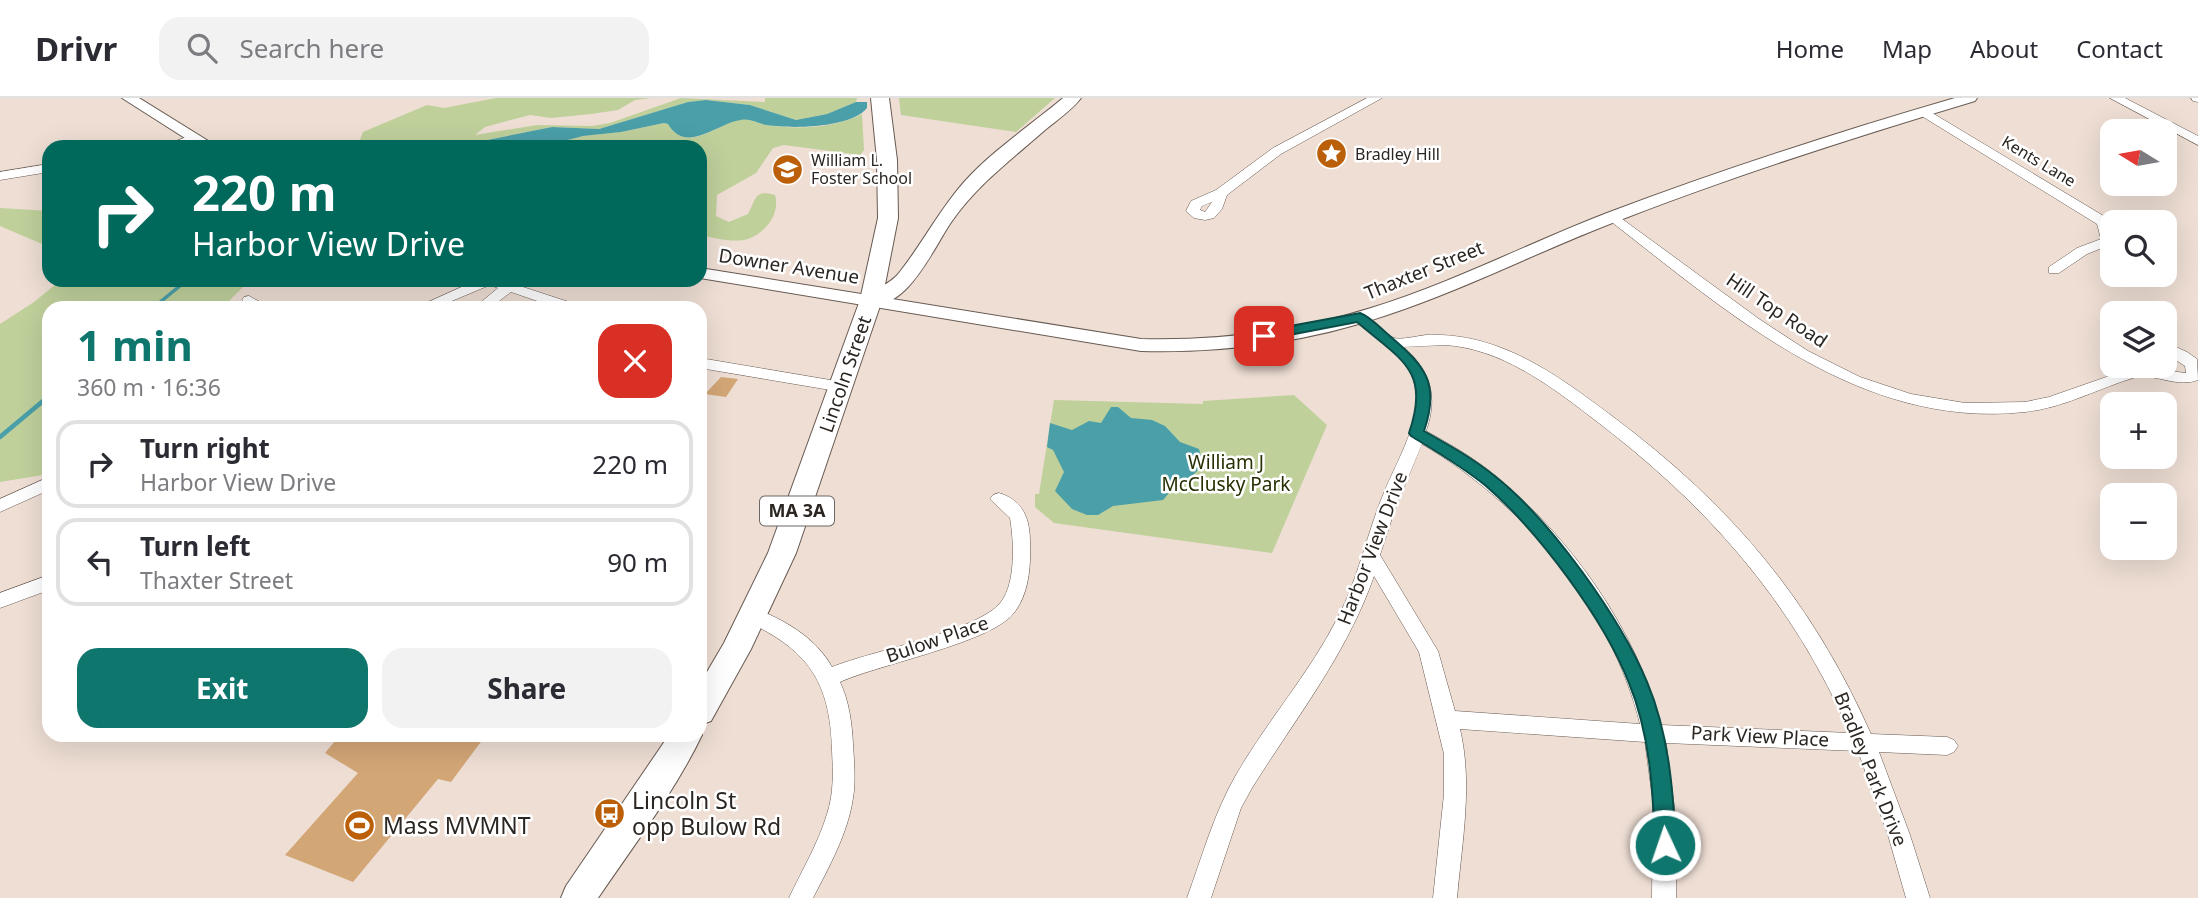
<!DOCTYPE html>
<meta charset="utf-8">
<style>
:root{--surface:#fff;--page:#f2f2f3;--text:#2b2b33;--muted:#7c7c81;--line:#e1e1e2;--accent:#0f766e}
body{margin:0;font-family:"Noto Sans",sans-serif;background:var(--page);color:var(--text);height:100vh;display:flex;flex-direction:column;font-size:26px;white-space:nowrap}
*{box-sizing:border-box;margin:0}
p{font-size:23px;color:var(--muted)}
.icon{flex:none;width:38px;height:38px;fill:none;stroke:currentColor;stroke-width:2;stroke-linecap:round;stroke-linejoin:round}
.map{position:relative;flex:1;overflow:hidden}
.panel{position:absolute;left:42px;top:203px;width:665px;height:441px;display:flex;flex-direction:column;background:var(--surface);border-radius:21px;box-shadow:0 7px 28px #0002}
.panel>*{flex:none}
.top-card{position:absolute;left:42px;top:42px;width:665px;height:147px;border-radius:21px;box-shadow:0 7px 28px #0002;background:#00695c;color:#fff;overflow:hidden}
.needle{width:46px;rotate:281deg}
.fabs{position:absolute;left:2100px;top:21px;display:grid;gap:14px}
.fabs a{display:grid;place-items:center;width:77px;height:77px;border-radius:14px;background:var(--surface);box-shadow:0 7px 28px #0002;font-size:35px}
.pin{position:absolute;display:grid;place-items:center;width:60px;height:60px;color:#fff;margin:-30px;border-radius:14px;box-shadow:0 4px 10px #0006}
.me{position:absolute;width:77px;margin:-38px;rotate:357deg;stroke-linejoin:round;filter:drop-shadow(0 0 5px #0008)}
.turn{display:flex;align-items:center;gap:24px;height:147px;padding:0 35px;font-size:32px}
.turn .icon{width:91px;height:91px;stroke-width:2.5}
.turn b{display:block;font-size:49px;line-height:60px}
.round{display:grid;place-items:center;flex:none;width:74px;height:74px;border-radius:21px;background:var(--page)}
.overview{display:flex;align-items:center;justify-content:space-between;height:119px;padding:0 35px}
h1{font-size:42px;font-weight:700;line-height:52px;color:var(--accent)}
.action{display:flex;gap:14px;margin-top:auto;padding:14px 35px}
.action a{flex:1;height:80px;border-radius:21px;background:var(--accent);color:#fff;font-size:28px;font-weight:700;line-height:80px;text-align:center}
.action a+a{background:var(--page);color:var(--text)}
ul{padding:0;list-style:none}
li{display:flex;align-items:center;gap:21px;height:88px;margin:0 14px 10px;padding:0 21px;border:4px solid var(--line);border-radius:21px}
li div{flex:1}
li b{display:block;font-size:26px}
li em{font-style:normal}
header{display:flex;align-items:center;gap:42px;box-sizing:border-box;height:98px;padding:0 35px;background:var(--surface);border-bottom:2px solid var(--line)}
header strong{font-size:33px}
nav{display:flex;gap:38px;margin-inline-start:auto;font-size:24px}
.search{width:490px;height:63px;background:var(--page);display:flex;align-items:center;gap:18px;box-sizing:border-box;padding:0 24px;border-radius:21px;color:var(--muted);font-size:26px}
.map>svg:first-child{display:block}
</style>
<header>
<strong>Drivr</strong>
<div class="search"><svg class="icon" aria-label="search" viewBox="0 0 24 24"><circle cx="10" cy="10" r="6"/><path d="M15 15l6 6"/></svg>Search here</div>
<nav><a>Home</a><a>Map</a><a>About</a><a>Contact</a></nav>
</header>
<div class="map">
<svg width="2198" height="800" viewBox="0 0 2198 800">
<rect width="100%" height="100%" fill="#eeded4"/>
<path fill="#bfd09b" d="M 496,0 L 651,0 L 635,2 L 618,12 L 591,16 L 551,20 L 530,17 L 485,29 L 475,37 L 537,27 L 592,28 L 610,25 L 681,0 L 765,4 L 765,0 L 857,0 L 856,4 L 827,16 L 796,22 L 750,7 L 706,2 L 688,4 L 599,31 L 552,29 L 452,49 L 358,47 L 363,34 L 427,7 L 444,10 Z
M 899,0 L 1055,0 L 1016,34 L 901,17 Z
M 862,16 L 864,52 L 860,57 L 784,47 L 773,50 L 756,75 L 717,97 L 716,118 L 729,124 L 748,116 C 755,104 754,90 775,97 C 781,117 763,138 744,142 C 729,144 714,140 700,137 L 700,49 L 472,49 L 507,45 L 553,46 L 583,38 L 621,34 L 664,25 L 668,26 C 689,60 723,19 746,21 C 753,22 760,26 767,27 C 795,32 836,30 862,16 Z
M 0,110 L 49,113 L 49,149 L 0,128 Z
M 61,182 L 250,182 L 222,210 L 49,210 L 49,376 L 0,384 L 0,226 L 34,204 Z
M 1294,297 L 1327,327 L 1272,455 L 1054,425 L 1035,409 L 1035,396 L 1039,396 L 1054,302 L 1203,306 L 1203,303 Z"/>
<path fill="#4a9fa8" d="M 706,2 L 750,7 L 796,22 L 827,16 L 856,4 L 867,4 L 867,10 C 851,30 792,31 767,27 C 759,26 750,20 741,22 C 717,25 686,57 668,26 L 664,25 L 621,34 L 583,38 L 553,46 L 507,45 L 452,49 L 552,29 L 599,31 L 688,4 Z
M 1111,309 L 1118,309 L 1131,320 L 1152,322 L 1165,328 L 1180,344 L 1199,351 L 1203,367 L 1191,379 L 1174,389 L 1163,402 L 1113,408 L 1098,417 L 1087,417 L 1072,411 L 1055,393 L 1064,374 L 1053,352 L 1047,349 L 1050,325 L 1072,332 L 1089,323 L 1101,325 Z"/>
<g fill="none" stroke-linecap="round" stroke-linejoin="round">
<path stroke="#4a9fa8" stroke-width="3.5" d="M 153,210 L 187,182"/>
<path stroke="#4a9fa8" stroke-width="4.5" d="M 0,339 L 49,298"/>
</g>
<path fill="#d3a676" d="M 721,279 L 738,281 L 726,299 L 705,296 Z
M 340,637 L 486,637 L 451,684 L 438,681 L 353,784 L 285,757 L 358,675 L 325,655 Z"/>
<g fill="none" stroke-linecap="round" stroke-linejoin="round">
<defs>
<path id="minor" d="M 1367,0 L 1382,0 L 1281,56 L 1227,97 L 1222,111 L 1214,120 L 1205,122 L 1194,120 L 1186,113 L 1191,103 L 1216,92 L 1273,50 ZM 1212,104 L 1205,114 L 1200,112 L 1202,108 Z
M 2110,0 L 2125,0 L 2198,38 L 2198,47 Z
M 2191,0 L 2198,0 L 2198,4 L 2193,3 Z
M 1924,10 L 2107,120 L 2112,128 L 2112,146 L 2087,156 L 2059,175 L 2049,175 L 2049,169 L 2077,150 L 2101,141 L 2097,126 L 1920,17 L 1920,11 Z
M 194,36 L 198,37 L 198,43 L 179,49 L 161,49 Z
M 49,66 L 49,74 L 0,82 L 0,74 Z
M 1614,115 L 1759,221 L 1808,253 L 1860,279 L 1911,296 L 1965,305 L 2025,304 L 2049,299 L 2135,269 L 2186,275 L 2185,268 L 2165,255 L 2165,244 L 2187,254 L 2197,261 L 2198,282 C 2176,290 2158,276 2136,279 C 2099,290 2064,310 2025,314 C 1860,332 1730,216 1609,122 L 1607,119 Z
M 477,182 L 524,182 L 520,188 L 578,207 L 580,210 L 558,210 L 511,194 L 490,210 L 474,210 L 498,190 L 490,187 L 435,210 L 415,210 Z
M 249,198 L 271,210 C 260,210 250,212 242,202 L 244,199 Z
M 1360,215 C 1374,219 1381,235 1394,240 C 1402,242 1417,238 1426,237 C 1451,236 1475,240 1499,249 C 1540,264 1577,292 1612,318 C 1730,406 1811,501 1871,636 L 1947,639 L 1954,642 L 1958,648 L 1954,654 L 1947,657 L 1879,654 L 1910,737 L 1930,800 L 1906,800 L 1888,737 L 1858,653 L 1666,645 L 1676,723 L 1676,800 L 1652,800 L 1653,703 L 1645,644 L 1460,631 C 1473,686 1462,744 1457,800 L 1433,800 L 1444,696 L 1444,656 L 1419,554 L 1374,478 C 1347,556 1295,621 1252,690 L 1241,710 L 1211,800 L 1187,800 C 1202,759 1214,715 1236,677 C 1267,623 1309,576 1337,521 C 1359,480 1367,434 1385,392 C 1397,363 1424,318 1415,287 C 1408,259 1376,241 1355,223 L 1353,220 L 1355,217 ZM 1446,247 C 1501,251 1548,286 1591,319 C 1706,406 1792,502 1850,635 L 1661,627 C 1636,532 1573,443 1498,380 C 1476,361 1451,347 1426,333 C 1438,299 1431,274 1404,249 ZM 1422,346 C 1524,406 1611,509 1640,626 L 1455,613 L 1438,553 L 1380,457 L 1395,411 Z
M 700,260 L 842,284 L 850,289 L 842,294 L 700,270 Z
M 49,379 L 49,392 L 0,414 L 0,401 Z
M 999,395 C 1023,402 1030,421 1030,444 C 1031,468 1029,497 1013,516 C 989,545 880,566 840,584 C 849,603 852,625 853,646 C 854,664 856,683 853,700 C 848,735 829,769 813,800 L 789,800 C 802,772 818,746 827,716 C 834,695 833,674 832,652 C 830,583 808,552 746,523 L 743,518 L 746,513 L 753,510 C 784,521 816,540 832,569 C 871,553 979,533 1001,504 C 1016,484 1014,444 1010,420 L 990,401 L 993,397 Z
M 49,477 L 49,492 L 0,510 L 0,495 Z"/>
<path id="tertiary" d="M 122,0 L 139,0 L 218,49 L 199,49 Z
M 1955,0 L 1977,0 L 1975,3 C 1858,38 1742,75 1628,119 C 1547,149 1469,190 1387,217 C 1309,244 1223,255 1141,253 L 700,180 L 700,170 L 1141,241 C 1218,243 1297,233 1371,210 C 1452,185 1529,145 1607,115 C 1721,72 1838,34 1955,0 Z"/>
<path id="secondary" d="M 1063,0 L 1081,0 C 1072,12 1057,22 1045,32 C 1012,61 977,87 952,123 C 933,150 906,217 864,206 L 861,202 C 867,193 888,189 899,175 C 923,145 939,112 965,83 C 992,53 1032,26 1063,0 Z"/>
<path id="primary" d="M 871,0 L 889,0 L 897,62 L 898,120 L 882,202 L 796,455 L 751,551 L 711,623 L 700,627 L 700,586 L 724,545 L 768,455 L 860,202 L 878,120 L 877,62 Z
M 700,634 L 702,637 C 674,695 634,747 598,800 L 561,800 L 566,788 L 669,637 L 700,637 Z"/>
</defs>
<use href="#minor" stroke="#685a52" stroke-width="1"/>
<use href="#tertiary" stroke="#685a52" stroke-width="2"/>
<use href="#secondary" stroke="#685a52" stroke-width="2"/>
<use href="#primary" stroke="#685a52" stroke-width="2"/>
<use href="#minor" fill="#fff" fill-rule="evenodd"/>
<use href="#tertiary" fill="#fff" fill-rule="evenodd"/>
<use href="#secondary" fill="#fff" fill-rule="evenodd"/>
<use href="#primary" fill="#fff" fill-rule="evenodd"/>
</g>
<path fill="#0f766e" stroke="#0a4d48" stroke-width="2" d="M 1360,215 C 1371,219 1381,231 1391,239 C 1426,269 1440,286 1424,333 C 1449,347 1474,361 1496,379 C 1551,423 1620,519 1647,584 C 1669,636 1673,692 1676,747 L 1673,753 L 1665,756 L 1658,753 L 1655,747 C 1653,692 1650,636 1629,585 C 1604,521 1538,433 1486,388 C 1463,369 1437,354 1411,338 L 1409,335 C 1431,272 1401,262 1357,224 L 1264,242 L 1257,238 L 1264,233 Z"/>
<defs>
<symbol id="sight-disc" viewBox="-11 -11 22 22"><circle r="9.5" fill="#bb6008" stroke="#fff"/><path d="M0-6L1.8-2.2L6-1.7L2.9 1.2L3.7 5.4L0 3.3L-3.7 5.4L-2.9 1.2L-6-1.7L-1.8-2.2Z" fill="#fff"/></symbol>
<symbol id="school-disc" viewBox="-11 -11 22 22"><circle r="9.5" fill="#bb6008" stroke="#fff"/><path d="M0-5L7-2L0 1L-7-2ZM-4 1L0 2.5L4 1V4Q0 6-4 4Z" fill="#fff"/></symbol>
<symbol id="bus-disc" viewBox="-11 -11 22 22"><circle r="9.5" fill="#bb6008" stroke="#fff"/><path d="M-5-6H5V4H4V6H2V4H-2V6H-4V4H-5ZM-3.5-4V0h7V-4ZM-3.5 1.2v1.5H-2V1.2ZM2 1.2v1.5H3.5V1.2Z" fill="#fff"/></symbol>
<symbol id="stadium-disc" viewBox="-11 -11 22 22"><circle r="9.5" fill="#bb6008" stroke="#fff"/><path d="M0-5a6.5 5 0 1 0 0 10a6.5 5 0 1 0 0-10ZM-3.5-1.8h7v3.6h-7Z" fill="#fff"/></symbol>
</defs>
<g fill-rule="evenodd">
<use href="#sight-disc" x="1314" y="38" width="35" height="35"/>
<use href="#school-disc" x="770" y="54" width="35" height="35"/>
<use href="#bus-disc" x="592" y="698" width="35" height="35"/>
<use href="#stadium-disc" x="342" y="710" width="35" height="35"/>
</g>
<g text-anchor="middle" stroke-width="5" stroke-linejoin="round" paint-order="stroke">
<g font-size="16" fill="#2b2622" stroke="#fff" text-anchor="start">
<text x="1355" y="62">Bradley Hill</text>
<text x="811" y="68">William L.<tspan x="811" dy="18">Foster School</tspan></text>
</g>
<g font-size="16" fill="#2b2622" stroke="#fff">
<text transform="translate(2039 63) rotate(31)" y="6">Kents Lane</text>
</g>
<rect fill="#fff" stroke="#6b6764" stroke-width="2" x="760" y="398.5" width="74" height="29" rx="5"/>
<g font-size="18" font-weight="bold" fill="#2b2622">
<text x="797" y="419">MA 3A</text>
</g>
<g font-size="19" fill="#2b2622" stroke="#fff">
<text transform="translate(789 168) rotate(9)" y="7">Downer Avenue</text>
<text transform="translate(1424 172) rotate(-22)" y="7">Thaxter Street</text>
<text transform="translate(1777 212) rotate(34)" y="7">Hill Top Road</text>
<text transform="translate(845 276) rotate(-71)" y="7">Lincoln Street</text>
<text transform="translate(1372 450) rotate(-69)" y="7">Harbor View Drive</text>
<text transform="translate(937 541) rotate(-19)" y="7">Bulow Place</text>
<text transform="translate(1760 638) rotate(3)" y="7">Park View Place</text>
<text transform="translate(1871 671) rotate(68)" y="7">Bradley Park Drive</text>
</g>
<g font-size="19" fill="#263002" stroke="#fff">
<text x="1226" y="371">William J<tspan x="1226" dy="22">McClusky Park</tspan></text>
</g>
<g font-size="23" fill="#2b2622" stroke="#fff" text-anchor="start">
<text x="632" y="711">Lincoln St<tspan x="632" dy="26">opp Bulow Rd</tspan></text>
<text x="383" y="736">Mass MVMNT</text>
</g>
</g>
</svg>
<div class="fabs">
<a><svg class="needle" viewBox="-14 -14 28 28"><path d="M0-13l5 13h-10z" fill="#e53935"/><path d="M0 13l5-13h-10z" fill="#7c7c81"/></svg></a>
<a><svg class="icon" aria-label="search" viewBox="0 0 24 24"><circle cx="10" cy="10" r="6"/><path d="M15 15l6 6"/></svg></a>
<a><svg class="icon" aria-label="layers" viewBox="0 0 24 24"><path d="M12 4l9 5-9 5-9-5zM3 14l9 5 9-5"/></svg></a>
<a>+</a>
<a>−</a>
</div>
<div class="pin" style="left:1264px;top:238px;background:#d93025"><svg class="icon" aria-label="arrive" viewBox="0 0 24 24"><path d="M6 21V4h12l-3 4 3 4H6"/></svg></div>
<svg class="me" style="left:1665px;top:747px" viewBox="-20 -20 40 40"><circle r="17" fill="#0f766e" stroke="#fff" stroke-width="3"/><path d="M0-11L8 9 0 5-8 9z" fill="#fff"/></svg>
<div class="top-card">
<div class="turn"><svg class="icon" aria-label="right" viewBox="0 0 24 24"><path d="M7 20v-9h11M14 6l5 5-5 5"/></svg><div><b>220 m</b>Harbor View Drive</div></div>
</div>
<section class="panel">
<div class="overview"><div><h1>1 min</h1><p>360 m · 16:36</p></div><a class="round" style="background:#d93025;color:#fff"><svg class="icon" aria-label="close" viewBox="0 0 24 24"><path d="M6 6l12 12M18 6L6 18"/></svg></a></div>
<ul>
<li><svg class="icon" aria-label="right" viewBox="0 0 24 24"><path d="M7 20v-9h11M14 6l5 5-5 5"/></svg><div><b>Turn right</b><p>Harbor View Drive</p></div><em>220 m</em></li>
<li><svg class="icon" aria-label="left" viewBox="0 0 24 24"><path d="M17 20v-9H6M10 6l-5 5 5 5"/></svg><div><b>Turn left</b><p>Thaxter Street</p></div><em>90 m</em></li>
</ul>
<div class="action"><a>Exit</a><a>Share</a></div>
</section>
</div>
